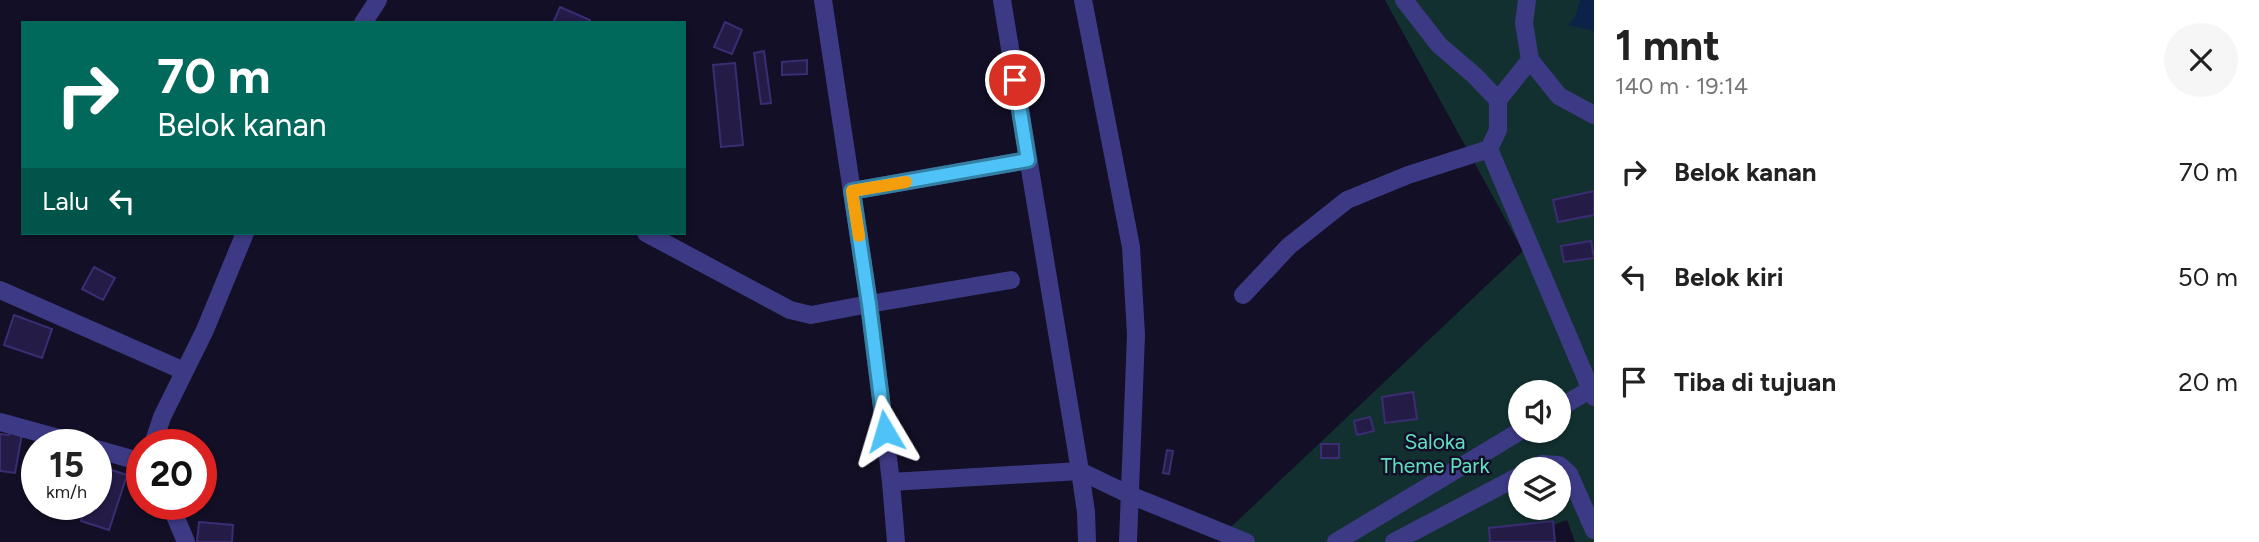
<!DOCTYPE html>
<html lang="id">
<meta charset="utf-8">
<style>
:root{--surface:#fff;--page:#f6f6f6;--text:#222;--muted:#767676}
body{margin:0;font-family:Figtree,sans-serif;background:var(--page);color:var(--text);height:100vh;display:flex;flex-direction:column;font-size:26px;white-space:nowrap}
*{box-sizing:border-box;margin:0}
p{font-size:23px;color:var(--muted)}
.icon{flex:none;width:38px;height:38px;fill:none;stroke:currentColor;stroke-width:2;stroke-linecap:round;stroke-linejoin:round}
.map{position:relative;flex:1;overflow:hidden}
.drawer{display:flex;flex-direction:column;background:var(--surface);width:665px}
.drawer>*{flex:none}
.banner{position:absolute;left:21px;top:21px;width:665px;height:214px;border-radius:0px;box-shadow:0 2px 5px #0004;background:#00695c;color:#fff;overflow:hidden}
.fabs{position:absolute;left:1508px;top:380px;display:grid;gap:14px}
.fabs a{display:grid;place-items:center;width:63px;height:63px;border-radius:50%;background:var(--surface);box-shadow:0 2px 5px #0004;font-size:35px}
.speed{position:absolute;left:21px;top:429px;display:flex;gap:14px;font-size:35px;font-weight:700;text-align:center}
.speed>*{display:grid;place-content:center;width:91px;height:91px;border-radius:50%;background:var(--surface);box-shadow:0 2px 5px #0004;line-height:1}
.speed small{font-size:18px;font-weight:400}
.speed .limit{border:10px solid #d22;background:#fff;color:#111}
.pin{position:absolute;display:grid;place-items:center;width:60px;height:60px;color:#fff;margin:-30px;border:4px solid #fff;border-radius:50%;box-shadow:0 2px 7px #0007}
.me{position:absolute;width:77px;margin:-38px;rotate:353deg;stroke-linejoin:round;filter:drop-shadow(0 0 5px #0008)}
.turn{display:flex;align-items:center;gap:24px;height:147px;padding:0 21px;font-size:32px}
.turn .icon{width:91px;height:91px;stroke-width:2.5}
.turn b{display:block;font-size:49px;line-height:60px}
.then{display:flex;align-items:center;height:66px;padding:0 21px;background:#0003;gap:14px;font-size:26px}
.round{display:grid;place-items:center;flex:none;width:74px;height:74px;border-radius:37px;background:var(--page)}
.head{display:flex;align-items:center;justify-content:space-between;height:119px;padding:0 21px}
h1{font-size:42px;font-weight:700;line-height:52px}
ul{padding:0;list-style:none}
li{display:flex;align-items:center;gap:21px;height:105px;padding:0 21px}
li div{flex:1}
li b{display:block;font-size:26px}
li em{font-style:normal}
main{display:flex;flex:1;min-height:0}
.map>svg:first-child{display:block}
</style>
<main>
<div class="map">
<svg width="1594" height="542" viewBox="0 0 1594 542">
<rect width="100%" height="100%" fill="#130f26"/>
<path fill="#12302f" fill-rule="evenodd" d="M 1385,0 L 1594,0 L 1594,542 L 1575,542 L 1567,520 L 1508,542 L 1231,542 L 1232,526 L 1523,251 ZM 1521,392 L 1559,392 L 1559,430 L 1521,430 ZM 1521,469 L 1559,469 L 1559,508 L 1521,508 Z"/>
<path fill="#0c2248" d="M 1580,0 L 1594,0 L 1594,31 L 1569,25 L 1576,15 Z"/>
<path fill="#241b47" stroke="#3b2d73" stroke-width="2" d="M 560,7 L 590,20 L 589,23 L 553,23 Z
M 725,22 L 742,30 L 732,54 L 714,47 Z
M 764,51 L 771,103 L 761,104 L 754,53 Z
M 807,60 L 807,74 L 782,75 L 782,62 Z
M 735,63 L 743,145 L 721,147 L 713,65 Z
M 1594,191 L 1594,215 L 1558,222 L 1553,200 Z
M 1591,241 L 1594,258 L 1564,262 L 1561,246 Z
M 94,267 L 115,278 L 103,300 L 82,289 Z
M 14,315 L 52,329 L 42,358 L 4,345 Z
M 1413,392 L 1417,419 L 1385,423 L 1382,397 Z
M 1370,417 L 1374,431 L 1357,435 L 1354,421 Z
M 10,431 L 22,434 L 15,473 L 0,471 L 0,434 L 9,435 Z
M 1321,444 L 1339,444 L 1339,458 L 1321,458 Z
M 1167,450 L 1173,451 L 1169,474 L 1163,473 Z
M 99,466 L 127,475 L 109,530 L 81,521 L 86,504 L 96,504 L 96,473 Z
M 1553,521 L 1555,542 L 1490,542 L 1489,528 Z
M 199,522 L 233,525 L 232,542 L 197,542 Z"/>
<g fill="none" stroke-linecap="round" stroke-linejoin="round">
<path stroke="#3d3a85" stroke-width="18" d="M 1002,0 L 1080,471 L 1086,512 L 1087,542
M 1083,0 L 1131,247 L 1136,335 L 1128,542
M 1404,0 L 1439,45 L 1474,75 L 1498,100 L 1498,130 L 1489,149 L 1594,397
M 363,23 L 378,0
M 1530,60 L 1559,96 L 1594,115
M 1498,100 L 1530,60 L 1524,23 L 1527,0
M 852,191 L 1028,160
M 646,233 L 790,310 L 811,315 L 869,304 L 823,0
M 1011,280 L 869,304 L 891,482 L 1080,471 L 1130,495 L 1246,542
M 0,290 L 184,371
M 1243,295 L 1289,246 L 1347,200 L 1408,175 L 1489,149
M 1559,408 L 1591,389
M 0,422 L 80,444
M 153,444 L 162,417 L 205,330 L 245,233
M 96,449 L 142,462
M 1532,469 L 1542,464 L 1559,465 L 1569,474 L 1594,530
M 891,482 L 896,542
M 170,504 L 186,542
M 1336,542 L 1522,430
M 1394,542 L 1521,475"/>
</g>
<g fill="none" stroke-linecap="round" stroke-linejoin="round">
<defs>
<path id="route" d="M 885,431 L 869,304 L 852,191 L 1028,160 L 1015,80"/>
</defs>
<use href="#route" stroke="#337fa1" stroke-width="18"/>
<use href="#route" stroke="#4fc3f7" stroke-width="12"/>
<path stroke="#f59e0b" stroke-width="12" d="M 859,236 L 852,191 L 906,182"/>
</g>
<g text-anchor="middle" stroke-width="5" stroke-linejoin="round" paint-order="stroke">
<g font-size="21" fill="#5fe0c0" stroke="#130f26">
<text x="1435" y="449">Saloka<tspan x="1435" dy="24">Theme Park</tspan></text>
</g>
</g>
</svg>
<div class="fabs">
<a><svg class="icon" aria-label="sound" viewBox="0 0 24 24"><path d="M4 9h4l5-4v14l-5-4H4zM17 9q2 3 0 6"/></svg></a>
<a><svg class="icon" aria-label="layers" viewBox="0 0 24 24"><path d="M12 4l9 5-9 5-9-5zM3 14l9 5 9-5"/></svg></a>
</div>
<div class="speed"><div>15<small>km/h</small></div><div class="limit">20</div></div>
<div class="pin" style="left:1015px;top:80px;background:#d93025"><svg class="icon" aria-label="arrive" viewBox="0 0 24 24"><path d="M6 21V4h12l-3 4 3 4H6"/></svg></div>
<svg class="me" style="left:885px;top:431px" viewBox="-20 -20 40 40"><path d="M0-17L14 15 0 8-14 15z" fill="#4fc3f7" stroke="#fff" stroke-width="4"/></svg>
<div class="banner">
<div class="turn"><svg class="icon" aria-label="right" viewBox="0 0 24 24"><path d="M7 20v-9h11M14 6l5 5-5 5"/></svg><div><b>70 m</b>Belok kanan</div></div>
<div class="then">Lalu<svg class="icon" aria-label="left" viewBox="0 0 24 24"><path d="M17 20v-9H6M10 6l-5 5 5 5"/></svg></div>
</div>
</div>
<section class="drawer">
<div class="head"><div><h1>1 mnt</h1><p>140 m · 19:14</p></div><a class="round"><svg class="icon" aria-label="close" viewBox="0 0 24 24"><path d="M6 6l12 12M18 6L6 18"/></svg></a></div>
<ul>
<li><svg class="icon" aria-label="right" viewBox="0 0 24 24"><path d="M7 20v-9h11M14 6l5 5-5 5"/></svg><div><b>Belok kanan</b></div><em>70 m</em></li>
<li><svg class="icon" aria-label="left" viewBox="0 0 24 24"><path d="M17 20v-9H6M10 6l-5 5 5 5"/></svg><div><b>Belok kiri</b></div><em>50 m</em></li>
<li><svg class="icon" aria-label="arrive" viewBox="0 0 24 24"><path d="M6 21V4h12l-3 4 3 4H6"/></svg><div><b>Tiba di tujuan</b></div><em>20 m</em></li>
</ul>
</section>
</main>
